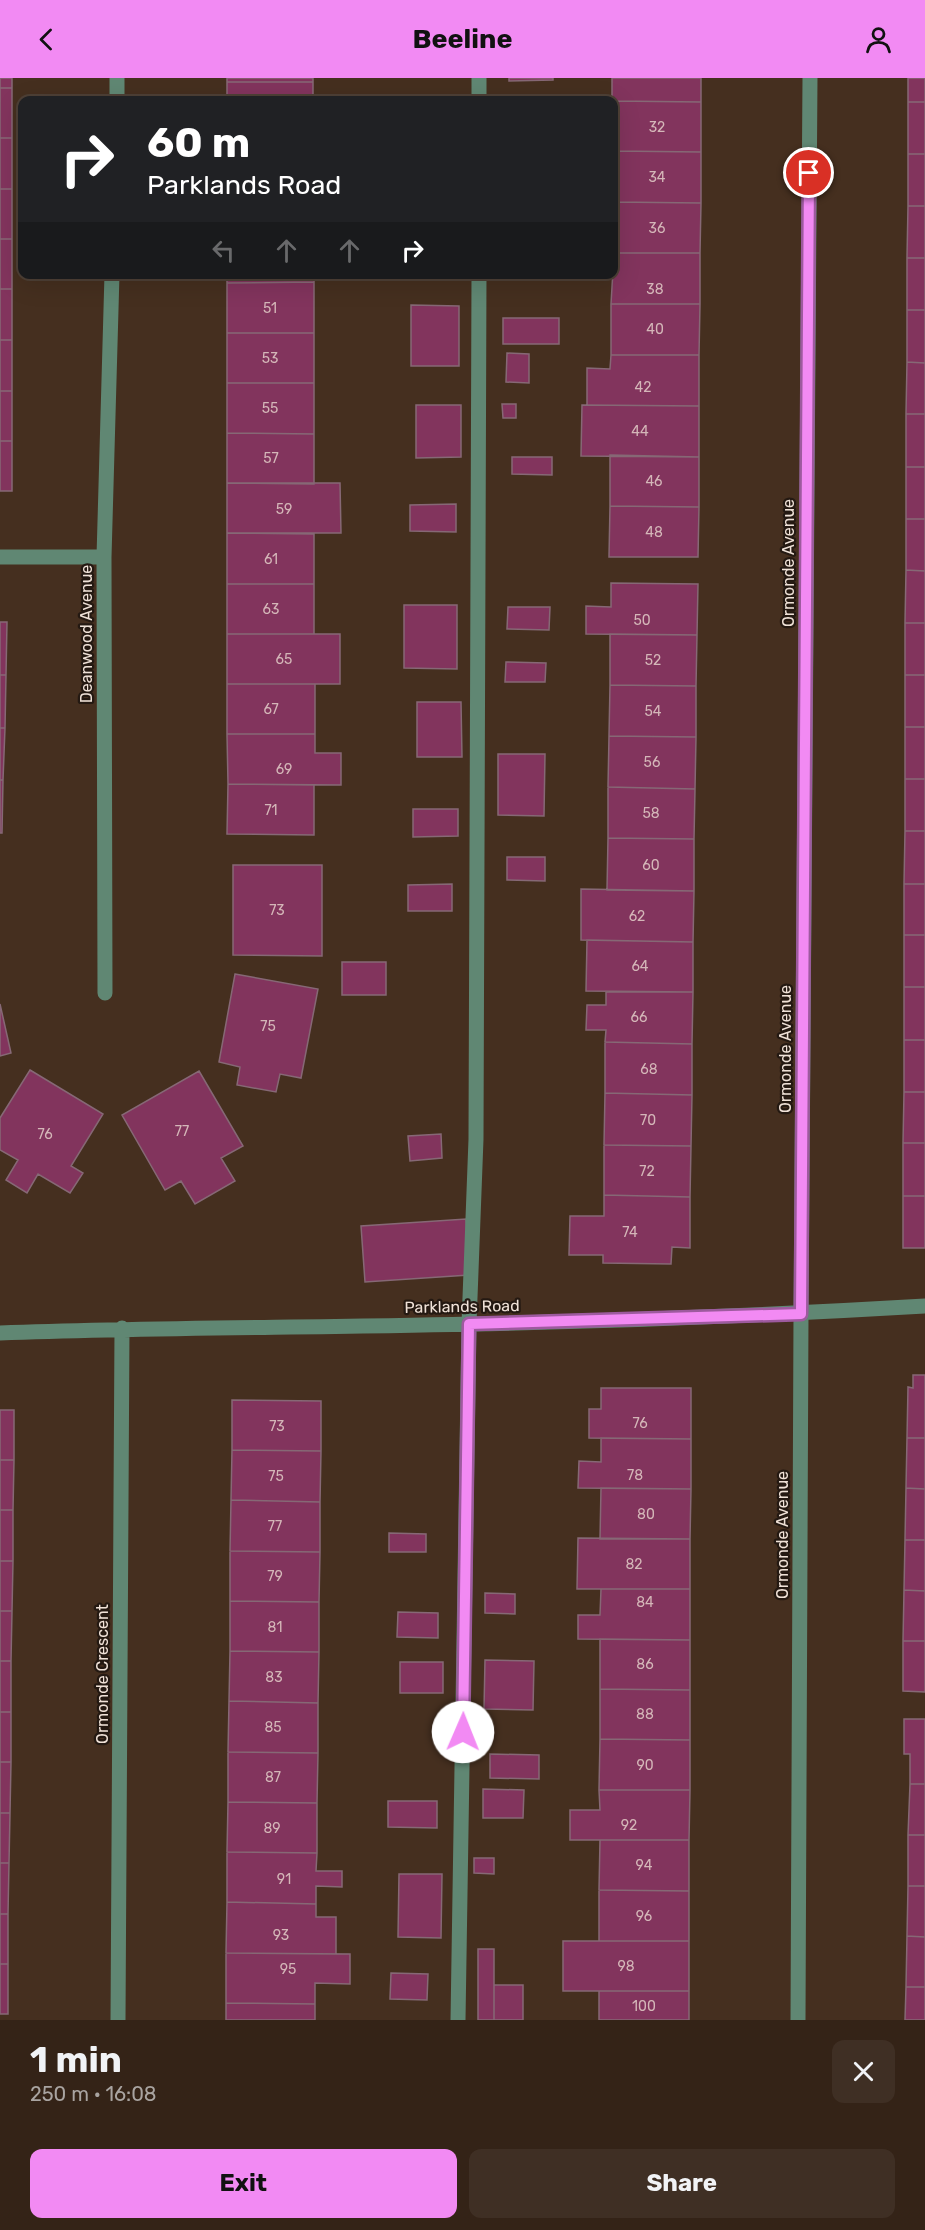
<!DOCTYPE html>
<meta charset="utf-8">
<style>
:root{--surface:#342317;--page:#3f2f24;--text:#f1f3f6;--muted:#a9a4a1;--line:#4e4036;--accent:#f28af3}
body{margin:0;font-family:Rubik,sans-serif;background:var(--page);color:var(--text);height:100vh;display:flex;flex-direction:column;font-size:22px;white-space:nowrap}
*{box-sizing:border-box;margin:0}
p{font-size:20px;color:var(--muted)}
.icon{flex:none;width:33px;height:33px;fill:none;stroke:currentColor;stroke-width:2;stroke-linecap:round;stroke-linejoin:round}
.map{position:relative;height:1942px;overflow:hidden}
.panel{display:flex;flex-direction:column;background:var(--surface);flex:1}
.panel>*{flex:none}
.banner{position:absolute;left:18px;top:18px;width:600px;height:183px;border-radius:12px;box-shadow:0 6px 24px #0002,0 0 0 2px var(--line);background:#202124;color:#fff;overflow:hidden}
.pin{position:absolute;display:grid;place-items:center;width:51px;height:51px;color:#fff;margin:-26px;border:3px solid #fff;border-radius:50%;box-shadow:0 2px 6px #0007}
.me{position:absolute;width:66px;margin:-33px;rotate:1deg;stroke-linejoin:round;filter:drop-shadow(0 0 4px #0008)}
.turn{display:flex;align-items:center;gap:21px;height:126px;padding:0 30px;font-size:27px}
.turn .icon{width:78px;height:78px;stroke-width:2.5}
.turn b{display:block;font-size:42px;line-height:51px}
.lanes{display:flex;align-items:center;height:57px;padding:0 30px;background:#0003;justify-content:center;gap:30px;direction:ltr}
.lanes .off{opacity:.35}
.round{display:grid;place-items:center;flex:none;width:63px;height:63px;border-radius:12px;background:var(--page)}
.summary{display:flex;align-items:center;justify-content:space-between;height:102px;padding:0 30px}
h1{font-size:36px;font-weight:700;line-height:45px}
.cta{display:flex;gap:12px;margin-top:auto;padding:12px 30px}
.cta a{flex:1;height:69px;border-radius:12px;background:var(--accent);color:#111;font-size:24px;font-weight:700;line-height:69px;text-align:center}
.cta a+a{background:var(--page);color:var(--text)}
header{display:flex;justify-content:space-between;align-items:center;height:78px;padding:0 30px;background:var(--accent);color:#111;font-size:27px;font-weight:700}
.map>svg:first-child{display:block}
</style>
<header><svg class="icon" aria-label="back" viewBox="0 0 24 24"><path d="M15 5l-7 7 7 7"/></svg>Beeline<svg class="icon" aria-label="person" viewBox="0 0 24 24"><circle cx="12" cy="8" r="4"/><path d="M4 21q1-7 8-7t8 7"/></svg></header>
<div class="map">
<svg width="925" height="1942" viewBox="0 0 925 1942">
<rect width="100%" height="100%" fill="#452f1f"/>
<path fill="#82345d" stroke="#866875" stroke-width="1.5" d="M 0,0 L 12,0 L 12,10 L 0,10 Z
M 227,0 L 313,0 L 313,4 L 227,4 Z
M 509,0 L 553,0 L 553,2 L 509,3 Z
M 612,0 L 701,0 L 701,24 L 614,23 L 612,22 Z
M 908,0 L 925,0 L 925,24 L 908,24 Z
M 227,4 L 313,4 L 313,22 L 227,22 Z
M 0,10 L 12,10 L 12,60 L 0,60 Z
M 614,23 L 701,24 L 701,74 L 614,73 Z
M 908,24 L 925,24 L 925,76 L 908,76 Z
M 0,60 L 12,60 L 12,111 L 0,111 Z
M 614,73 L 701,74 L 701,125 L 614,124 Z
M 908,76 L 925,76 L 925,128 L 908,128 Z
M 0,111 L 12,111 L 12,161 L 0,161 Z
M 614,124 L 701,125 L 700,175 L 614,175 Z
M 908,128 L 925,128 L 925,180 L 907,180 Z
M 0,161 L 12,161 L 12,211 L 0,211 Z
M 614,175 L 700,175 L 700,226 L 611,226 Z
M 907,180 L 925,180 L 925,232 L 907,232 Z
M 227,196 L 314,196 L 314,204 L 227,205 Z
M 506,196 L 546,196 L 546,198 L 506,198 Z
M 314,204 L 314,255 L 227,255 L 227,205 Z
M 0,211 L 12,211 L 12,262 L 0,262 Z
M 611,226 L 700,226 L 699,277 L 611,277 Z
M 411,227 L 459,228 L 459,288 L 411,288 Z
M 907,232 L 925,232 L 925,285 L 907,284 Z
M 503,240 L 559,240 L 559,266 L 503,266 Z
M 227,255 L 314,255 L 314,305 L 227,305 Z
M 0,262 L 12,262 L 12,313 L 0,313 Z
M 507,275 L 529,276 L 529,305 L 506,304 Z
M 611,277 L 699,277 L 699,328 L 587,327 L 587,290 L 610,291 Z
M 907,284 L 925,285 L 925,336 L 906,336 Z
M 227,305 L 314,305 L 314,356 L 227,355 Z
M 0,313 L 12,313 L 12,363 L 0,363 Z
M 502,326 L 516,326 L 516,340 L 503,340 Z
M 416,327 L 461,327 L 461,379 L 416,380 Z
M 582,327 L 699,328 L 699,379 L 581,378 Z
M 906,336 L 925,336 L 925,389 L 906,389 Z
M 227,355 L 314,356 L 314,406 L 227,405 Z
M 0,363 L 12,363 L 12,413 L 0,413 Z
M 610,377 L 699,379 L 699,429 L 610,428 Z
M 512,379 L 552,379 L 552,397 L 512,396 Z
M 906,389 L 925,389 L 925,441 L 906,441 Z
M 227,405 L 340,405 L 341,455 L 227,455 Z
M 456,426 L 456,454 L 410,453 L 410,427 Z
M 610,428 L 699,429 L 698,479 L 609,479 Z
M 906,441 L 925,441 L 925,493 L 906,492 Z
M 227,455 L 314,456 L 314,506 L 227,506 Z
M 906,492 L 925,493 L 925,545 L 905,545 Z
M 611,505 L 698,506 L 697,557 L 586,556 L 586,528 L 611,529 Z
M 227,506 L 314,506 L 314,556 L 227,556 Z
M 404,527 L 457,527 L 457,591 L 404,590 Z
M 508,529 L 550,529 L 549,552 L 507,551 Z
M 0,544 L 7,544 L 6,597 L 0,597 Z
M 905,545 L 925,545 L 925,597 L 905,597 Z
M 227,556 L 340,556 L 340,606 L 227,606 Z
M 610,556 L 697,557 L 696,608 L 610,607 Z
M 506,584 L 546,585 L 545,604 L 505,604 Z
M 0,597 L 6,597 L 5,650 L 0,650 Z
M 905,597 L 925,597 L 925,649 L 905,649 Z
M 227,606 L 315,606 L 315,656 L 227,656 Z
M 610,607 L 696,608 L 696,659 L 609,658 Z
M 417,624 L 461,624 L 462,679 L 417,679 Z
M 905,649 L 925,649 L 925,701 L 905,701 Z
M 0,650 L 5,650 L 3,702 L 0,702 Z
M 227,656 L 315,656 L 315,675 L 341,675 L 341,707 L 228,706 Z
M 609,658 L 696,659 L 695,711 L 608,709 Z
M 498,676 L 545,676 L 544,738 L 498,737 Z
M 905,701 L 925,701 L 925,753 L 905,753 Z
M 0,702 L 3,702 L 2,755 L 0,755 Z
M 228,706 L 314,707 L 314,757 L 227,756 Z
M 608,709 L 695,711 L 694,761 L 608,760 Z
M 413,731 L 458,731 L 458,758 L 413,759 Z
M 905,753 L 925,753 L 925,806 L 904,806 Z
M 608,760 L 694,761 L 694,813 L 607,812 Z
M 507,779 L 545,779 L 545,803 L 507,802 Z
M 233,787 L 322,787 L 322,878 L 233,877 Z
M 452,806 L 452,833 L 408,833 L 408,807 Z
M 904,806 L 925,806 L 925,857 L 904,857 Z
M 581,811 L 694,813 L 693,864 L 581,862 Z
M 904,857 L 925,857 L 925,909 L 904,909 Z
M 587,862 L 693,864 L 693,914 L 586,913 Z
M 342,884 L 386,884 L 386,917 L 342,917 Z
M 235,896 L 318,911 L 301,1000 L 280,996 L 276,1014 L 237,1007 L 240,989 L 219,984 Z
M 904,909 L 925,909 L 925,962 L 904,962 Z
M 606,914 L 693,914 L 692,966 L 605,964 L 606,952 L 586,952 L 587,927 L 606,927 Z
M 0,926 L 11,975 L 0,978 Z
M 904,962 L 925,962 L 925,1014 L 904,1014 Z
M 605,964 L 692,966 L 692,1017 L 605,1015 Z
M 30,992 L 103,1036 L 71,1088 L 83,1095 L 70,1115 L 38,1096 L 27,1115 L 6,1102 L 18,1082 L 0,1072 L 0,1040 Z
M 199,993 L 243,1068 L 221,1080 L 235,1103 L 195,1126 L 181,1103 L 165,1112 L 122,1037 Z
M 904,1014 L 925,1014 L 925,1065 L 903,1065 Z
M 605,1015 L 692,1017 L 691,1068 L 604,1067 Z
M 441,1056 L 442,1080 L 410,1083 L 408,1058 Z
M 903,1065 L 925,1065 L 925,1118 L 903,1118 Z
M 604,1067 L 691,1068 L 690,1119 L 604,1117 Z
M 604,1117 L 690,1119 L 690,1170 L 672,1169 L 671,1186 L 603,1185 L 603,1177 L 569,1177 L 570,1138 L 604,1138 Z
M 903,1118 L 925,1118 L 925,1170 L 903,1170 Z
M 466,1141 L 469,1197 L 365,1204 L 361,1148 Z
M 913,1297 L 925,1297 L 925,1360 L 907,1360 L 908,1309 L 913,1310 Z
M 601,1310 L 691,1310 L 691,1361 L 589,1360 L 589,1331 L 601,1331 Z
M 232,1322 L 321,1323 L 321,1373 L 232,1372 Z
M 0,1332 L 14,1332 L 14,1382 L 0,1382 Z
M 601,1360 L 691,1361 L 691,1411 L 578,1410 L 579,1383 L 601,1384 Z
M 907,1360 L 925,1360 L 925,1411 L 906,1410 Z
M 232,1372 L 321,1373 L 320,1424 L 231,1422 Z
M 0,1382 L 14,1382 L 13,1432 L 0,1432 Z
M 601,1410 L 691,1411 L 690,1461 L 600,1461 Z
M 906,1410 L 925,1411 L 925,1462 L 905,1462 Z
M 231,1422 L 320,1424 L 320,1474 L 230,1473 Z
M 0,1432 L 13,1432 L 13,1483 L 0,1483 Z
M 389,1455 L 426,1456 L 426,1474 L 389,1474 Z
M 578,1460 L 690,1461 L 690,1511 L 577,1511 Z
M 905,1462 L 925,1462 L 925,1513 L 904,1512 Z
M 230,1473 L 320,1474 L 319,1524 L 230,1523 Z
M 0,1483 L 13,1483 L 12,1533 L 0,1533 Z
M 601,1511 L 690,1511 L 690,1562 L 578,1561 L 578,1537 L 600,1537 Z
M 904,1512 L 925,1513 L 925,1563 L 903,1563 Z
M 485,1515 L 515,1516 L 515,1536 L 485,1535 Z
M 230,1523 L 319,1524 L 319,1574 L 230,1573 Z
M 0,1533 L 12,1533 L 11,1583 L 0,1583 Z
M 398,1534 L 438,1535 L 438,1560 L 397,1559 Z
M 600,1561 L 690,1562 L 690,1612 L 600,1611 Z
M 903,1563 L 925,1563 L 925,1614 L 903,1613 Z
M 230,1573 L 319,1574 L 318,1625 L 229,1623 Z
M 485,1582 L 534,1583 L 533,1632 L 484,1631 Z
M 0,1583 L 11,1583 L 11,1634 L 0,1634 Z
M 400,1584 L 443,1584 L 443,1615 L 400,1615 Z
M 600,1611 L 690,1612 L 690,1662 L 600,1661 Z
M 229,1623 L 318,1625 L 318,1675 L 228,1674 Z
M 0,1634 L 11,1634 L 11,1684 L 0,1684 Z
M 904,1641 L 925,1641 L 925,1706 L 910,1706 L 910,1676 L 904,1676 Z
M 600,1661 L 690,1662 L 690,1712 L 599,1712 Z
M 228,1674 L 318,1675 L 317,1725 L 228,1724 Z
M 490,1676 L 539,1677 L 539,1701 L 490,1700 Z
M 0,1684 L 11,1684 L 10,1735 L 0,1735 Z
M 910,1706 L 925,1706 L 925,1757 L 908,1757 Z
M 483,1711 L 524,1712 L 523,1740 L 483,1740 Z
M 599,1712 L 690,1712 L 689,1762 L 570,1762 L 570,1732 L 600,1732 Z
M 388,1723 L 437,1723 L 437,1750 L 388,1749 Z
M 228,1724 L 317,1725 L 317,1775 L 227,1774 Z
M 0,1735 L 10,1735 L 9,1785 L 0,1785 Z
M 908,1757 L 925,1757 L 925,1808 L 908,1808 Z
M 600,1762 L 689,1762 L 689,1813 L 599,1812 Z
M 227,1774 L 317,1775 L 316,1793 L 342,1793 L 342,1809 L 316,1808 L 316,1826 L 227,1824 Z
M 474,1780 L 494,1780 L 494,1796 L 474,1795 Z
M 0,1785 L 9,1785 L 8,1836 L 0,1836 Z
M 399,1796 L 442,1796 L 441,1860 L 398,1859 Z
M 908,1808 L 925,1808 L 925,1859 L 907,1858 Z
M 599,1812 L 689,1813 L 689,1863 L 599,1863 Z
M 227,1824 L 316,1826 L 316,1839 L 336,1839 L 336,1876 L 226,1875 Z
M 0,1836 L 8,1836 L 8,1886 L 0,1886 Z
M 907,1858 L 925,1859 L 925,1909 L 906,1909 Z
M 563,1863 L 689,1863 L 689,1913 L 563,1913 Z
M 478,1871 L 494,1871 L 494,1942 L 478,1942 Z
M 226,1875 L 350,1876 L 350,1906 L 315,1905 L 315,1926 L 226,1925 Z
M 0,1886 L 8,1886 L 8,1936 L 0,1936 Z
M 391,1895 L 428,1896 L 427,1922 L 390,1921 Z
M 494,1907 L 523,1907 L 523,1942 L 494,1942 Z
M 906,1909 L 925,1909 L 925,1942 L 905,1942 Z
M 599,1913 L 689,1913 L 689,1942 L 599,1942 Z
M 226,1925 L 315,1926 L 315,1942 L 226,1942 Z"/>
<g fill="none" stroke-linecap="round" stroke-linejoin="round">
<path stroke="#608773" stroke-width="15" d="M 117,22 L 117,0
M 479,22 L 479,0
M 0,479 L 104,479
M 105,915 L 104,479 L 112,196
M 0,1255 C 157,1249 313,1250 470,1246 C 621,1243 773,1237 925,1228
M 118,1942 L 122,1250
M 458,1942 L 469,1246 L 476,1061 L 479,196
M 798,1942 L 801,1236 L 810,0"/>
</g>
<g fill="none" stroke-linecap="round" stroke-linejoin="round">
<defs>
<path id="route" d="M 463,1654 L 469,1246 L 801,1236 L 809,95"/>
</defs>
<use href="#route" stroke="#9d5a9e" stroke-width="15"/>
<use href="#route" stroke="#f28af3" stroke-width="10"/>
</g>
<g text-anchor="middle" stroke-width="4.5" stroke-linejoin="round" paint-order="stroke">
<g font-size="14" fill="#d4b6b8">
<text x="657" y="54">32</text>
<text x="657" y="104">34</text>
<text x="657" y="155">36</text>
<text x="655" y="216">38</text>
<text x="270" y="235">51</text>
<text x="655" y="256">40</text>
<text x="270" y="285">53</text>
<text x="643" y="314">42</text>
<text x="270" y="335">55</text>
<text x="640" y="358">44</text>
<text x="271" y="385">57</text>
<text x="654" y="408">46</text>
<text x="284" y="436">59</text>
<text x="654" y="459">48</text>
<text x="271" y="486">61</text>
<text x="271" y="536">63</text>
<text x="642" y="547">50</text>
<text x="284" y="586">65</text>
<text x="653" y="587">52</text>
<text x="271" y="636">67</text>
<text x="653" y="638">54</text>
<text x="652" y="689">56</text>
<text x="284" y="696">69</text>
<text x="271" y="737">71</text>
<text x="651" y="740">58</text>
<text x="651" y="792">60</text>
<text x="277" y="837">73</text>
<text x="637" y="843">62</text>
<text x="640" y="893">64</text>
<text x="639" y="944">66</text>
<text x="268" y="953">75</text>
<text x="649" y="996">68</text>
<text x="648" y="1047">70</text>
<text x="182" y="1058">77</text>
<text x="45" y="1061">76</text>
<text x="647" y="1098">72</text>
<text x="630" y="1159">74</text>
<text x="640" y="1350">76</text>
<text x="277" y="1353">73</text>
<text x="635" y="1402">78</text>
<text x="276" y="1403">75</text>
<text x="646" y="1441">80</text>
<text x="275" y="1453">77</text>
<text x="634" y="1491">82</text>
<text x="275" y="1503">79</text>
<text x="645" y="1529">84</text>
<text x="275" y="1554">81</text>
<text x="645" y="1591">86</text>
<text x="274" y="1604">83</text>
<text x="645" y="1641">88</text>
<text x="273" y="1654">85</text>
<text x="645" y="1692">90</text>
<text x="273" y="1704">87</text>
<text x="629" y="1752">92</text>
<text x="272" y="1755">89</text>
<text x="644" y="1792">94</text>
<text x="284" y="1806">91</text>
<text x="644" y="1843">96</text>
<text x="281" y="1862">93</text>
<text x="626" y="1893">98</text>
<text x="288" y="1896">95</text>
<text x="644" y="1933">100</text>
</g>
<g font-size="16" fill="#efe1d7" stroke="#241912">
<text transform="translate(788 485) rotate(-90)" y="6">Ormonde Avenue</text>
<text transform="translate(86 556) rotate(-90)" y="6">Deanwood Avenue</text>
<text transform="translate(785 971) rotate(-90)" y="6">Ormonde Avenue</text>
<text transform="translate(462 1228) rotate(-1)" y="6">Parklands Road</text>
<text transform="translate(782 1457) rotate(-90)" y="6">Ormonde Avenue</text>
<text transform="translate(102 1596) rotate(-90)" y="6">Ormonde Crescent</text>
</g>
</g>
</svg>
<div class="pin" style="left:809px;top:95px;background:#d93025"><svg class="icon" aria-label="arrive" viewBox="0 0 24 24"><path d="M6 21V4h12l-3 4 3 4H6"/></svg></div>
<svg class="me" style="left:463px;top:1654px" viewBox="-20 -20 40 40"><circle r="19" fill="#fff"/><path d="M0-13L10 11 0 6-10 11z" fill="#f28af3"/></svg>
<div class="banner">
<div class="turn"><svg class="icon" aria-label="right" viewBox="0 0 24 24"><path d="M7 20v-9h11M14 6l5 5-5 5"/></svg><div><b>60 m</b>Parklands Road</div></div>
<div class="lanes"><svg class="icon off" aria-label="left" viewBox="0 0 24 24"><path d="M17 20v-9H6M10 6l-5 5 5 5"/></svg><svg class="icon off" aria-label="ahead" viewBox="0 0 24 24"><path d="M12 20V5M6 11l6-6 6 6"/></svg><svg class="icon off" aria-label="ahead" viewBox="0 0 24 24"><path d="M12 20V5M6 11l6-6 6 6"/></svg><svg class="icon" aria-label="right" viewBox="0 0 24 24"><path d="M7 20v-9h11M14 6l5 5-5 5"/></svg></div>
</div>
</div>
<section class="panel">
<div class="summary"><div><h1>1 min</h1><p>250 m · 16:08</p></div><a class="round"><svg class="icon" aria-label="close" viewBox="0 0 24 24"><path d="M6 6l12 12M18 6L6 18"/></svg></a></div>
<div class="cta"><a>Exit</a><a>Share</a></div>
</section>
